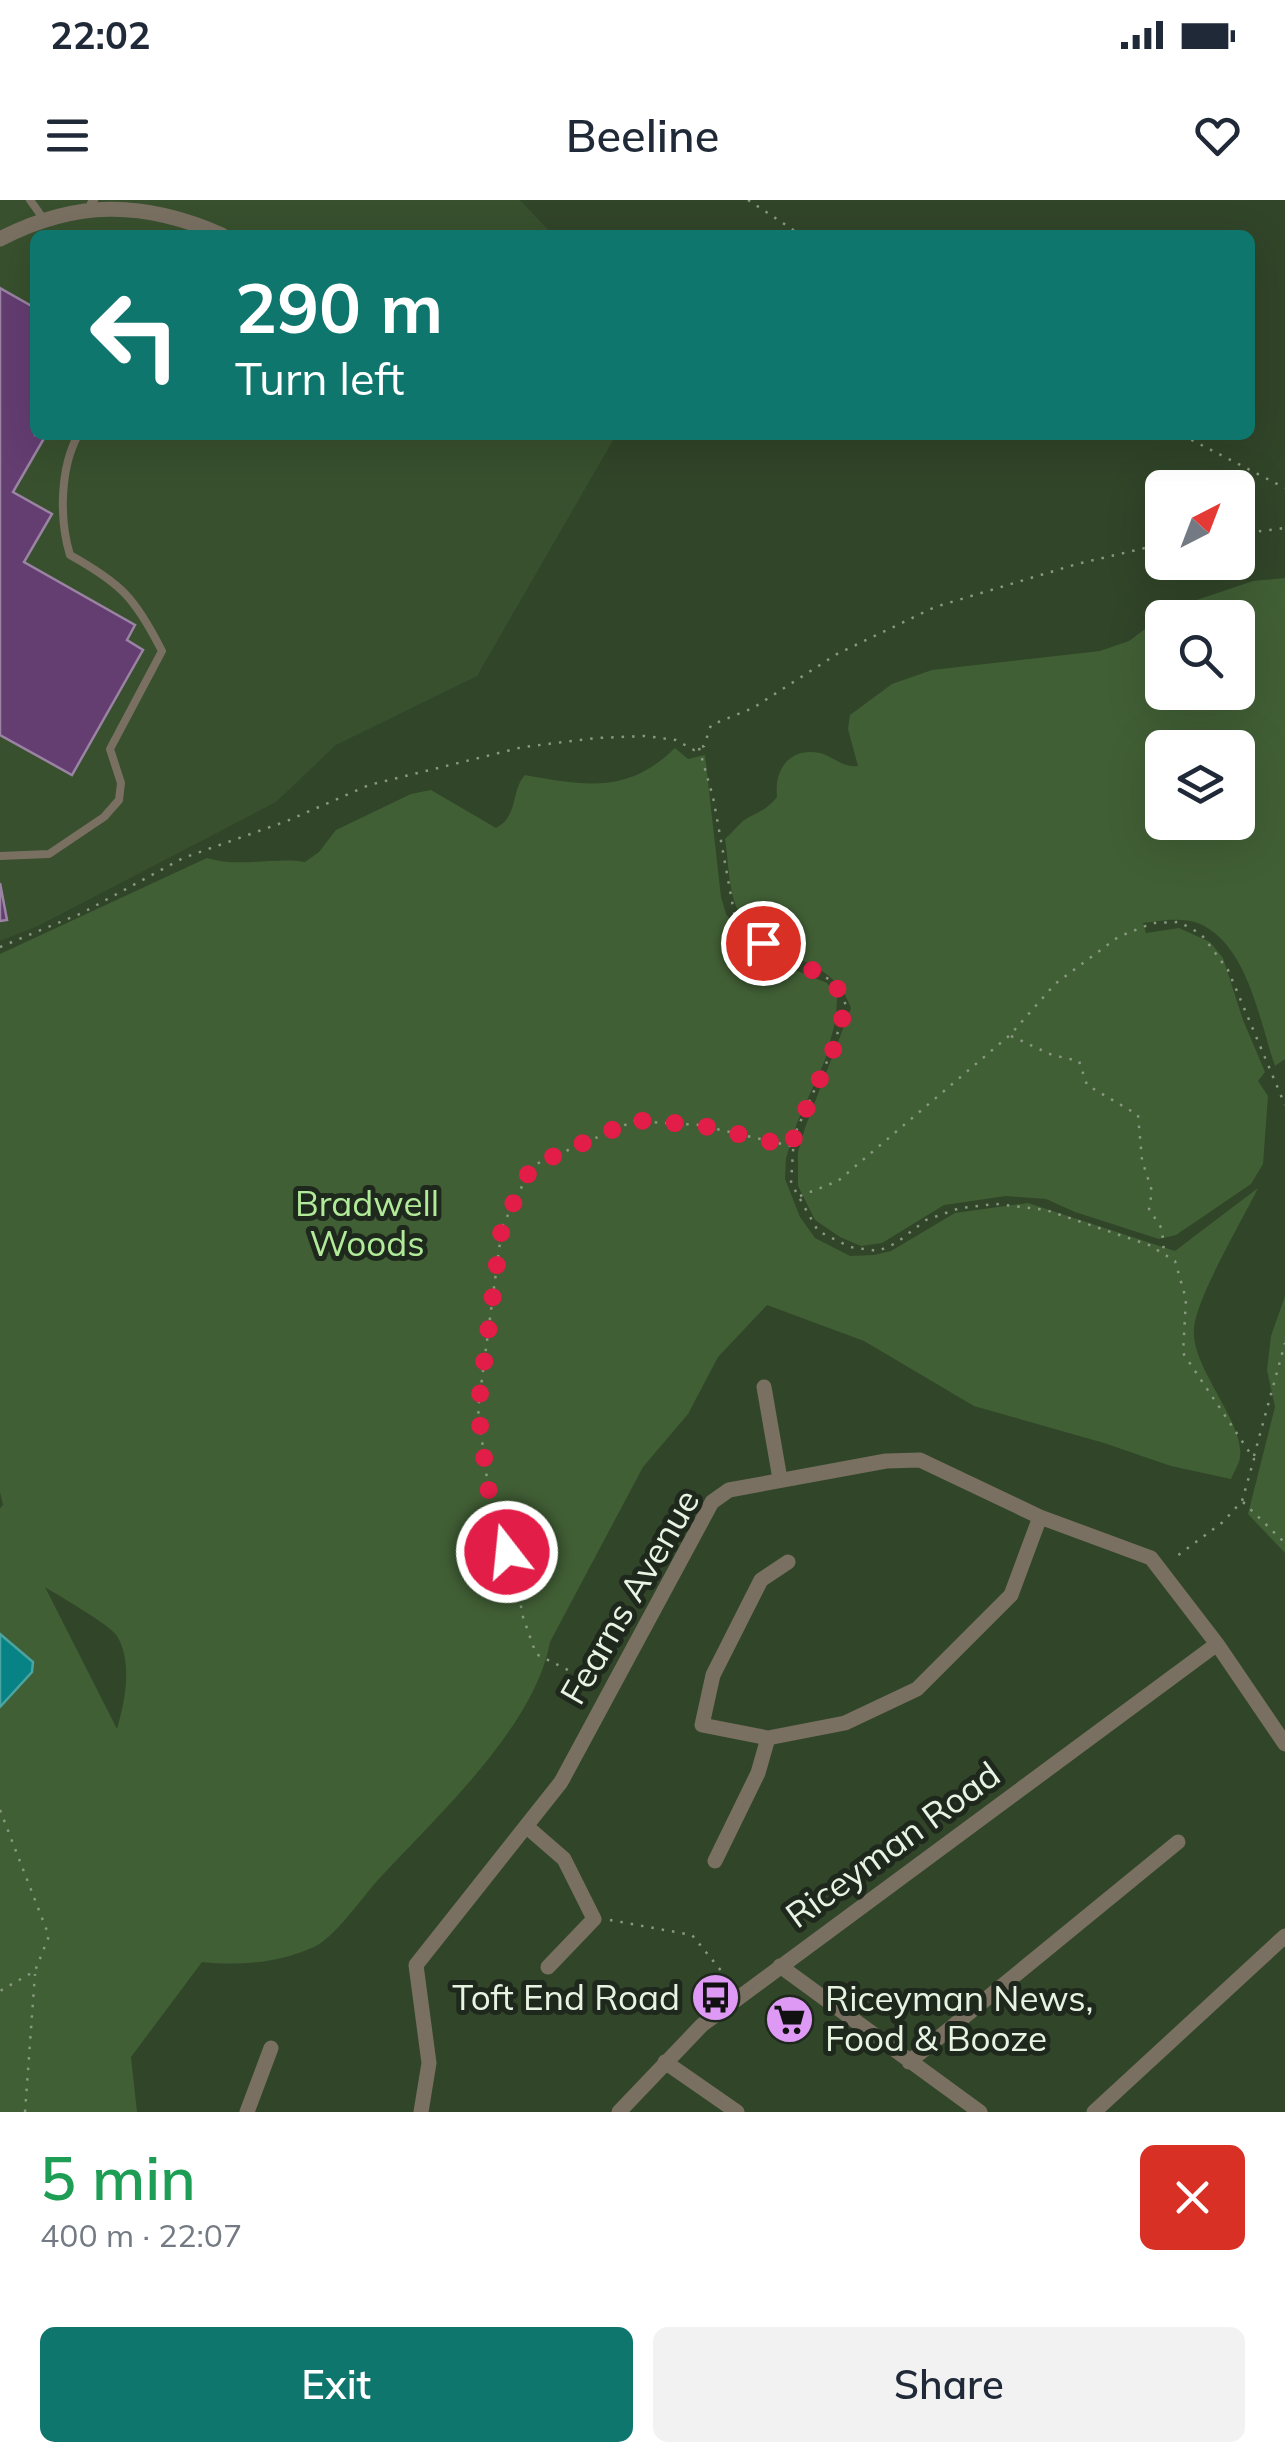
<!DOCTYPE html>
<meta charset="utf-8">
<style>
:root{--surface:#fff;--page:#f2f2f3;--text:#1f2937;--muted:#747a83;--accent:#0f766e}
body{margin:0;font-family:Mulish,sans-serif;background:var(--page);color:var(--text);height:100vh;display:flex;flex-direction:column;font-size:38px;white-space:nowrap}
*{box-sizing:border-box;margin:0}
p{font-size:32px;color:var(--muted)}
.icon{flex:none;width:55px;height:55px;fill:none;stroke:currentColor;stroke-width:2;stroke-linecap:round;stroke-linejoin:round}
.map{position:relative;height:1912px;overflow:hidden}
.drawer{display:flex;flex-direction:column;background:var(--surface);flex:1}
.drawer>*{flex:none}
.banner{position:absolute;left:30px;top:30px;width:1225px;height:210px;border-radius:15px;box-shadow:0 10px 40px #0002;background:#0f766e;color:#fff;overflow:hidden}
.needle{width:65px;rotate:42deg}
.controls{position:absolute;left:1145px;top:270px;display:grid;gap:20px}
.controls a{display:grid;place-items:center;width:110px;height:110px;border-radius:15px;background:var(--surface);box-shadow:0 10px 40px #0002;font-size:50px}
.pin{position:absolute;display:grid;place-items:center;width:85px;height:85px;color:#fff;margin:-42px;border:5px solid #fff;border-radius:50%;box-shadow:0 2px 10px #0007}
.me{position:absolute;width:110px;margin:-55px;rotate:344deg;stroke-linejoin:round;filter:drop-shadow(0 0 8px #0008)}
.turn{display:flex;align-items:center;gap:35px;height:210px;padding:0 40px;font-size:45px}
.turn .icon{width:130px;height:130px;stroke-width:2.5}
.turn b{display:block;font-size:70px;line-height:85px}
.round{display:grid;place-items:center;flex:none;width:105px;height:105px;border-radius:15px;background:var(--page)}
.headline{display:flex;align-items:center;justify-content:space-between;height:170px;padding:0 40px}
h1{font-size:60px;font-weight:600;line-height:75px;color:#1e9e55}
.cta{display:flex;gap:20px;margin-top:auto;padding:20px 40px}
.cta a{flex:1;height:115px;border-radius:15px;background:var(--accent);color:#fff;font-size:40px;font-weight:600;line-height:115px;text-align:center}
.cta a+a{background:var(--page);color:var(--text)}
.status{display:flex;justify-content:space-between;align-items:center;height:70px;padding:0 50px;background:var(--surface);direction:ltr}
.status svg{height:28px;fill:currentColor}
header{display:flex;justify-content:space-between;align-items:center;height:130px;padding:0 40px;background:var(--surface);font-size:45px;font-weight:600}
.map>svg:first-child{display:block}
</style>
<div class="status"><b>22:02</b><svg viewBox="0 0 49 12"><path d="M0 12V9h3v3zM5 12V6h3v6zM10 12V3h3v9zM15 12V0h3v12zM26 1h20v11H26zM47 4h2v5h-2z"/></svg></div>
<header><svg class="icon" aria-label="menu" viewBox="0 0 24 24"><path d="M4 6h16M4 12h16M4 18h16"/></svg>Beeline<svg class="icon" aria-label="heart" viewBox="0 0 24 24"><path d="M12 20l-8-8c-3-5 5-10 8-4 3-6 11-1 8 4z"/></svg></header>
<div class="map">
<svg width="1285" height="1912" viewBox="0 0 1285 1912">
<rect width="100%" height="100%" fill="#314529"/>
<path fill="#38502e" d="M 0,0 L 520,0 L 553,35 L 35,35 L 35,235 L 616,235 L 477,476 L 336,545 L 276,602 L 38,726 L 0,741 Z"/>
<path fill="#415f35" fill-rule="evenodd" d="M 1285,378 L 1285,859 L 1275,866 C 1259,820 1248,744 1198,723 C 1182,717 1158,721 1143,723 L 1146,733 L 1179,728 L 1210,742 L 1223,758 L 1243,820 L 1265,872 L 1258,881 L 1268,896 L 1263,964 L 1251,984 L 1176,1035 L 1159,1039 L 1075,1012 L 1046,999 L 1006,996 L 944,1005 L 882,1043 L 861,1046 L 840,1037 L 815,1020 L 798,986 L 798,952 L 805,928 L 851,808 C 830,750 772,767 741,716 C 728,695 729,663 725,639 C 731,634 737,626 743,621 C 757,612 766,611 777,597 C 774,570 789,547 820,553 C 834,557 843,568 858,566 L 848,529 L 850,515 L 892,484 L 932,470 L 1100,451 L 1129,441 L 1173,408 L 1253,381 ZM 1162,418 L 1238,418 L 1238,492 L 1162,492 ZM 1162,548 L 1238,548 L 1238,622 L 1162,622 Z
M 675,548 L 688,559 L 705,555 L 721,697 L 726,714 L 738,730 L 783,765 L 827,783 L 837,797 L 836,819 L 825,860 L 797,923 L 786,958 L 785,979 L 800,1017 L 815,1038 L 850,1056 L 874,1055 L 891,1051 L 955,1013 L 1028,1003 L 1175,1051 L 1258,988 C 1242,1021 1197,1096 1194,1128 C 1190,1167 1245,1222 1240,1257 C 1239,1264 1234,1272 1231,1279 L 1171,1266 L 1104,1243 L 974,1206 L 864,1141 L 767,1105 L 718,1157 L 688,1214 L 643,1267 L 550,1442 C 535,1527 435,1618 377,1681 C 362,1698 334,1738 314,1747 C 279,1763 240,1766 202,1762 L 131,1857 L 137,1912 L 0,1912 L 0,1308 L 3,1305 L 0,1292 L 0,754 L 207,658 C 238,668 272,657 305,662 L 319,652 L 336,630 L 411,594 L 431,590 L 496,628 C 519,616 510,592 525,575 C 586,586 628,594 675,548 ZM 45,1387 C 59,1396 109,1424 117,1436 C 133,1463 125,1501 117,1529 Z
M 1285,1096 L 1285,1353 L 1248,1314 L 1275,1207 L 1267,1170 L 1271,1136 Z"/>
<path fill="#078386" stroke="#4aa5a2" stroke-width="2.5" d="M 0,1434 L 33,1462 L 32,1472 L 0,1507 Z"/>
<path fill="#643d71" stroke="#9a83a3" stroke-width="2.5" d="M 0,88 L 35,108 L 35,235 L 46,235 L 13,292 L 52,314 L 24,362 L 135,425 L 127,440 L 143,450 L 72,575 L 0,535 Z
M 0,683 L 7,720 L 0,721 Z"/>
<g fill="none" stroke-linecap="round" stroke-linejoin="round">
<path stroke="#889881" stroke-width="2.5" stroke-dasharray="2.5 8" stroke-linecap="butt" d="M 748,0 L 801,35
M 1182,235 L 1285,288
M 1238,334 L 1285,328
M 699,548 L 713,597 L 735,718 L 763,743 L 834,782 L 846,805 L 833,848 L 794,936 L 791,983 L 818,1031 L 850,1047 L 878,1051 L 896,1043 L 926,1020 L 960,1008 L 996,1004 L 1046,1010 L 1149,1045 L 1175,1061 L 1186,1099 L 1183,1153 L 1254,1259 L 1242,1301 L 1223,1322 L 1173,1359
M 0,747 L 82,713 L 183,658 L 287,621 L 369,585 L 523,547 L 597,538 L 645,536 L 676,540 L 694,550 L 704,546 L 711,525 L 753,508 L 837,454 L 935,407 L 1077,364 L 1162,344
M 1011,836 L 1052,855 L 1079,861 L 1087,885 L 1138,915 L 1142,960 L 1152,991 L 1149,1009 L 1162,1029 L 1164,1053
M 800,996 L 838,981 L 1010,835 L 1055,784 L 1118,737 L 1153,723 L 1179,722 L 1201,734 L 1228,770 L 1285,905
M 1254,1256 L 1285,1143
M 1243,1302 L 1285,1343
M 596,1484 L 536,1454 L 523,1417 L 517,1385 L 488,1287 L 478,1209 L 502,1027 L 532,966 L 634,921 L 699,925 L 791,946
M 0,1610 L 49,1736 L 35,1771 L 0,1791
M 610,1720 L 692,1735 L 732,1784
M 25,1912 L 35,1774"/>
<path stroke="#797062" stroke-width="8" d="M 30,0 L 40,14
M 91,3 L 94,0
M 0,656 L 49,654 L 104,617 L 119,600 L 121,583 L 110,549 L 162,451 C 135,398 122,384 70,355 C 59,319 60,268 78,235"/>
<path stroke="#797062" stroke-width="15" d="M 0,39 C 75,0 143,0 222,35
M 764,1187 L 780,1279
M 788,1362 L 761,1380 L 713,1475 L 702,1525 L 768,1538 L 845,1523 L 917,1489 L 1011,1395 L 1040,1317
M 526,1626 L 564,1659 L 594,1719 L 548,1767
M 715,1661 L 758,1573 L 768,1538
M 780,1766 L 980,1912
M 665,1862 L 737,1912
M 909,1862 L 1178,1642
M 247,1912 L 271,1848
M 421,1912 L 429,1863 L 416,1765 L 561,1582 L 712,1302 L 729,1290 L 886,1261 L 920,1260 L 1040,1317 L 1151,1358 L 1217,1444 L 1285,1544
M 619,1912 L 702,1825 L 1217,1444
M 1094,1912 L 1285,1736"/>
</g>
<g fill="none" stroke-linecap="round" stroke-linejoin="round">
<path stroke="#e11d48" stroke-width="18" stroke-dasharray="0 32.4" d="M 507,1352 L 488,1288 L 478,1209 L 502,1026 L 532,966 L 634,920 L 700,925 L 793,947 L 794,936 L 834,848 L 846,805 L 834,782 L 763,743"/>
</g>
<defs>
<symbol id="bus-disc" viewBox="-11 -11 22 22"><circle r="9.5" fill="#dd99f4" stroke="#1f281c"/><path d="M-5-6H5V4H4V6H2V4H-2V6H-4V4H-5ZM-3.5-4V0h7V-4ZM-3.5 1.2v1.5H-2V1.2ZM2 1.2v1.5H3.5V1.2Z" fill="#111"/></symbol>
<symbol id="supermarket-disc" viewBox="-11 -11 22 22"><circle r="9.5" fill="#dd99f4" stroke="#1f281c"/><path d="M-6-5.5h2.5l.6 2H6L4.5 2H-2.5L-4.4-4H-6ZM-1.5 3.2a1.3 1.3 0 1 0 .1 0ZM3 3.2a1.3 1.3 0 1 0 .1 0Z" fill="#111"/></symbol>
</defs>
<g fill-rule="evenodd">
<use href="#bus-disc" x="688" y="1770" width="55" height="55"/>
<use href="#supermarket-disc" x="762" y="1792" width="55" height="55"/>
</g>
<g text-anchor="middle" stroke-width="10" stroke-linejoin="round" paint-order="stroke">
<g font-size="35" fill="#b1eb9a" stroke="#1f281c">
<text x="367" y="1016">Bradwell<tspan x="367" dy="40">Woods</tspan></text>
</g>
<g font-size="35" fill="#e8f4e3" stroke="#1f281c">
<text transform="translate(630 1397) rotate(-60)" y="12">Fearns Avenue</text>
<text transform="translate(893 1645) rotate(-36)" y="12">Riceyman Road</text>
</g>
<g font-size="35" fill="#e8f4e3" stroke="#1f281c" text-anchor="end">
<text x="680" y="1810">Toft End Road</text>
<text x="825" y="1811" text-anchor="start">Riceyman News,<tspan x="825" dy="40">Food &amp; Booze</tspan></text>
</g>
</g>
</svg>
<div class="controls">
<a><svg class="needle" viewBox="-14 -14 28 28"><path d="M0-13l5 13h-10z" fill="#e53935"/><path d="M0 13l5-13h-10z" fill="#747a83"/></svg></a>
<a><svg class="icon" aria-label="search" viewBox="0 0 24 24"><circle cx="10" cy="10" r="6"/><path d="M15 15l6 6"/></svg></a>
<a><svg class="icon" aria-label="layers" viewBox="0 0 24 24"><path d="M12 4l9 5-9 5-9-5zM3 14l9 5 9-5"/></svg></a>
</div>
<div class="pin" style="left:763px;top:743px;background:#d93025"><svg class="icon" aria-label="arrive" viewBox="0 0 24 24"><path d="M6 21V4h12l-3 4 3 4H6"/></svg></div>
<svg class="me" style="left:507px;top:1352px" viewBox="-20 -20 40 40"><circle r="17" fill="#e11d48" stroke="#fff" stroke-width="3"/><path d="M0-11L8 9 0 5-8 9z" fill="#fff"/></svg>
<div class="banner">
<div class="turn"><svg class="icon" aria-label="left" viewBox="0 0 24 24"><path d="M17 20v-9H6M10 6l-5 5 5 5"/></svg><div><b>290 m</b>Turn left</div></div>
</div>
</div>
<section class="drawer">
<div class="headline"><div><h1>5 min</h1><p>400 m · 22:07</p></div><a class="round" style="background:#d93025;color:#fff"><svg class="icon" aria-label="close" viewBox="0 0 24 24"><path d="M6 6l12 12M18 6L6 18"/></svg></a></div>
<div class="cta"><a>Exit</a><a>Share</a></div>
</section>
